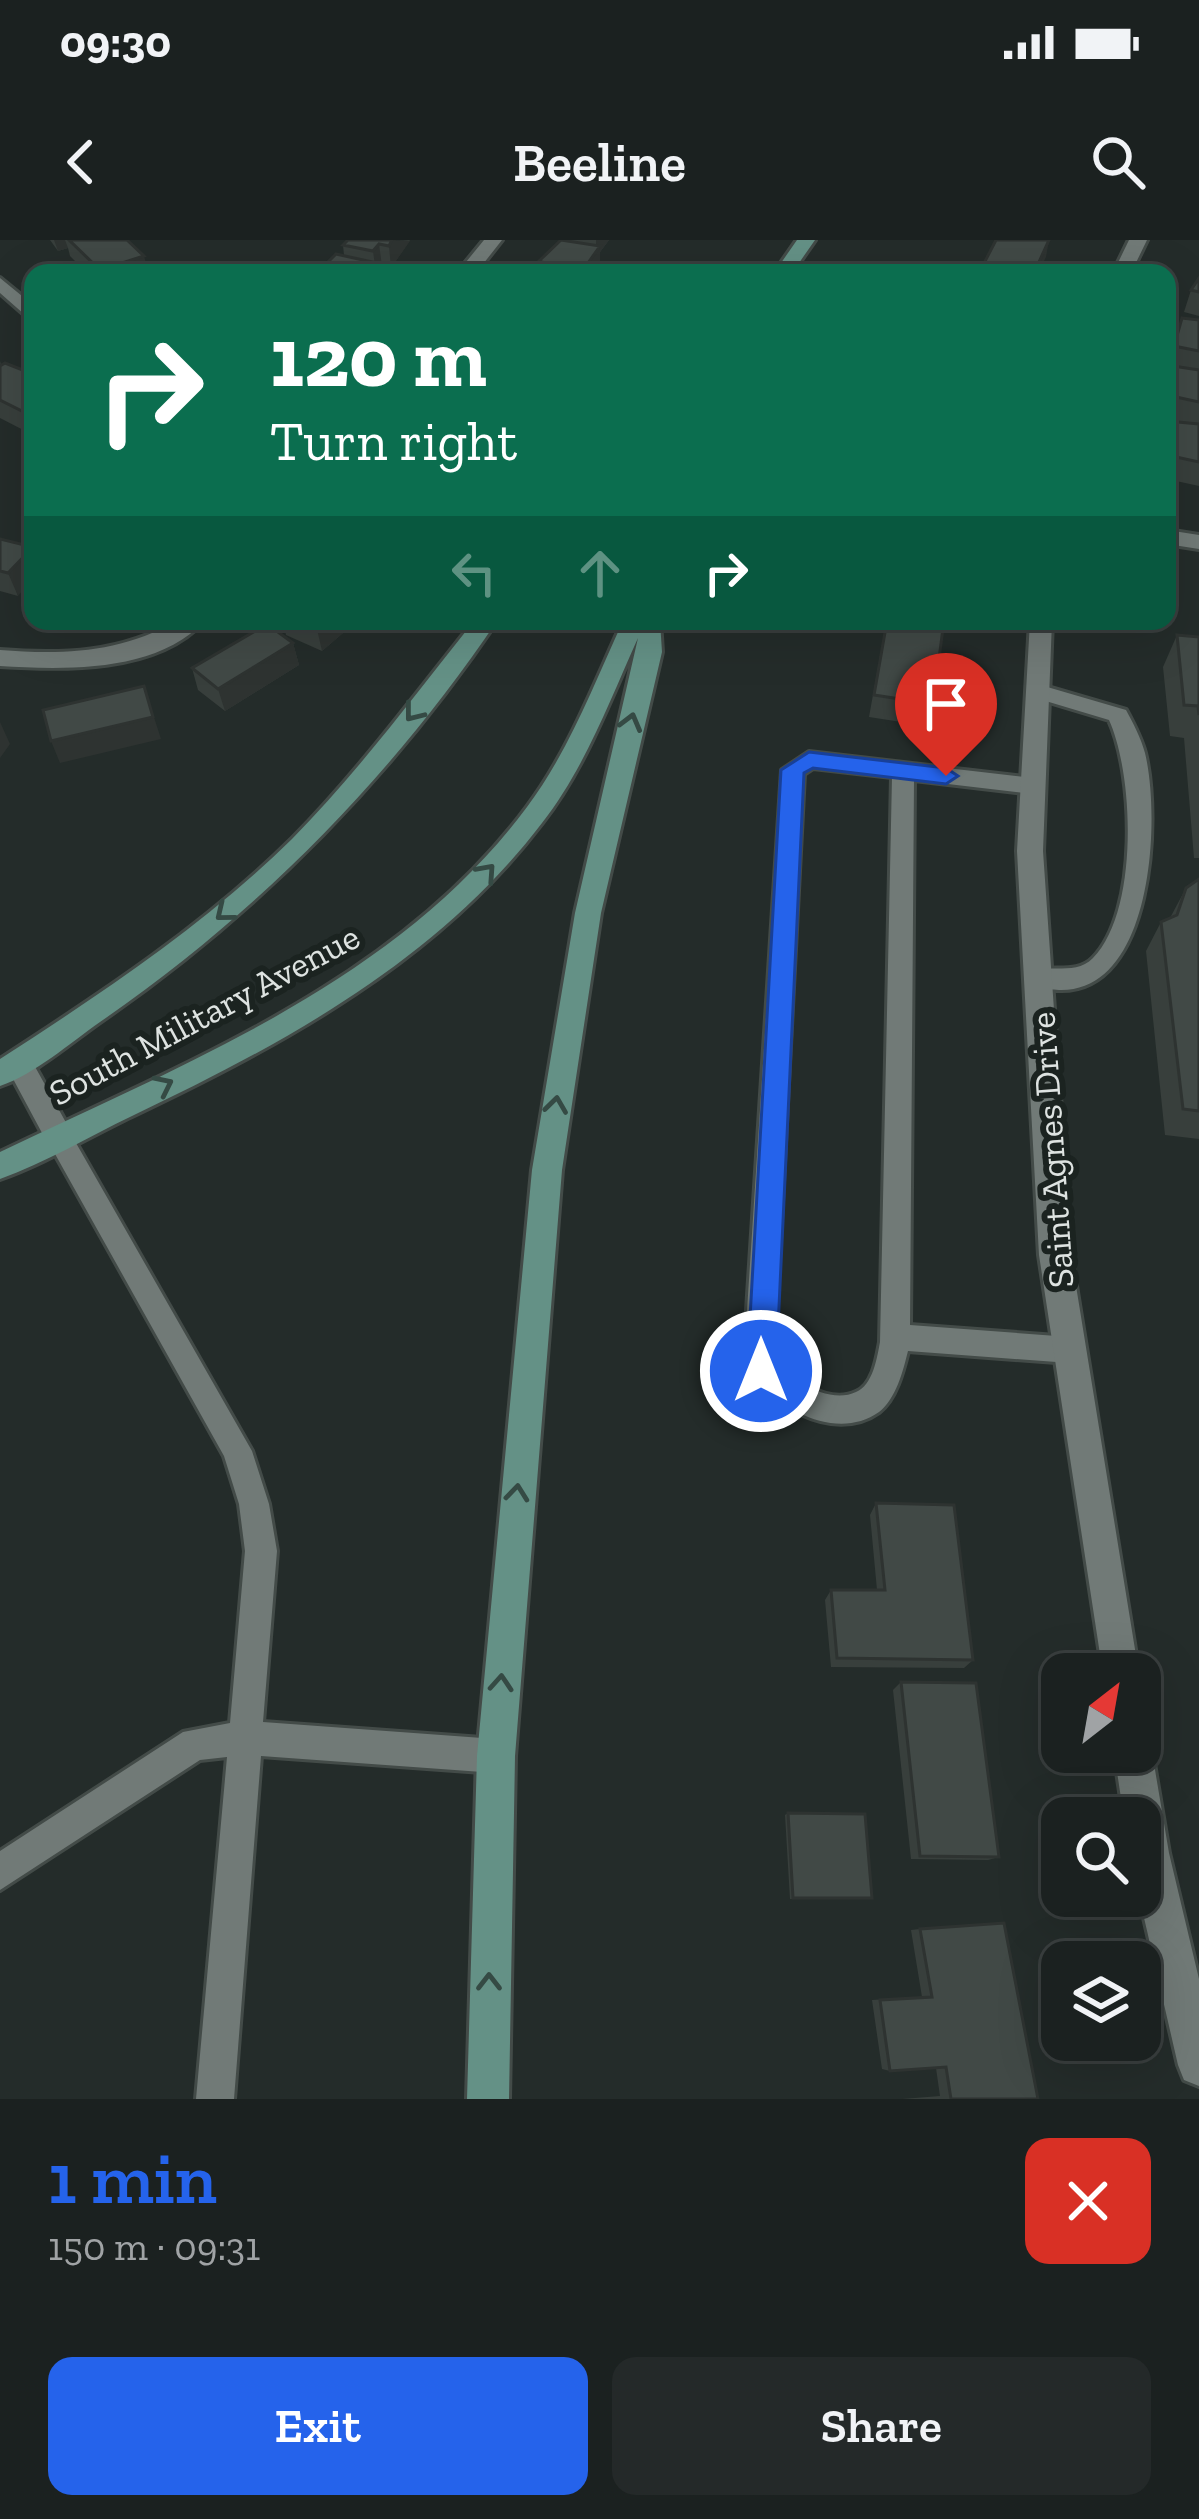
<!DOCTYPE html>
<meta charset="utf-8">
<style>
:root{--surface:#1b2120;--page:#242929;--text:#f1f3f6;--muted:#a0a3a5;--line:#393e3e;--accent:#2563eb}
body{margin:0;font-family:"Zilla Slab",serif;background:var(--page);color:var(--text);height:100vh;display:flex;flex-direction:column;font-size:45px;white-space:nowrap}
*{box-sizing:border-box;margin:0}
p{font-size:39px;color:var(--muted)}
.icon{flex:none;width:66px;height:66px;fill:none;stroke:currentColor;stroke-width:2;stroke-linecap:round;stroke-linejoin:round}
.map{position:relative;height:1859px;overflow:hidden}
.side{display:flex;flex-direction:column;background:var(--surface);flex:1}
.side>*{flex:none}
.hud{position:absolute;left:24px;top:24px;width:1152px;height:366px;border-radius:24px;box-shadow:0 12px 48px #0002,0 0 0 3px var(--line);background:#0b6e4f;color:#fff;overflow:hidden}
.needle{width:78px;rotate:31deg}
.tools{position:absolute;left:1041px;top:1413px;display:grid;gap:24px}
.tools a{display:grid;place-items:center;width:120px;height:120px;border-radius:24px;background:var(--surface);box-shadow:0 12px 48px #0002,0 0 0 3px var(--line);font-size:60px}
.pin{position:absolute;display:grid;place-items:center;width:102px;height:102px;color:#fff;margin:-123px -51px;border-radius:50% 50% 50% 0;rotate:-45deg;box-shadow:0 0 12px #0007}
.pin .icon{rotate:45deg}
.me{position:absolute;width:132px;margin:-66px;rotate:0deg;stroke-linejoin:round;filter:drop-shadow(0 0 9px #0008)}
.turn{display:flex;align-items:center;gap:42px;height:252px;padding:0 48px;font-size:54px}
.turn .icon{width:156px;height:156px;stroke-width:2.5}
.turn b{display:block;font-size:84px;line-height:102px}
.lanes{display:flex;align-items:center;height:114px;padding:0 48px;background:#0003;justify-content:center;gap:60px;direction:ltr}
.lanes .off{opacity:.35}
.round{display:grid;place-items:center;flex:none;width:126px;height:126px;border-radius:24px;background:var(--page)}
.summary{display:flex;align-items:center;justify-content:space-between;height:204px;padding:0 48px}
h1{font-size:72px;font-weight:600;line-height:90px;color:var(--accent)}
.action{display:flex;gap:24px;margin-top:auto;padding:24px 48px}
.action a{flex:1;height:138px;border-radius:24px;background:var(--accent);color:#fff;font-size:48px;font-weight:600;line-height:138px;text-align:center}
.action a+a{background:var(--page);color:var(--text)}
.status{display:flex;justify-content:space-between;align-items:center;height:84px;padding:0 60px;background:var(--surface);direction:ltr}
.status svg{height:33px;fill:currentColor}
header{display:flex;justify-content:space-between;align-items:center;height:156px;padding:0 48px;background:var(--surface);font-size:54px;font-weight:600}
.map>svg:first-child{display:block}
</style>
<div class="status"><b>09:30</b><svg viewBox="0 0 49 12"><path d="M0 12V9h3v3zM5 12V6h3v6zM10 12V3h3v9zM15 12V0h3v12zM26 1h20v11H26zM47 4h2v5h-2z"/></svg></div>
<header><svg class="icon" aria-label="back" viewBox="0 0 24 24"><path d="M15 5l-7 7 7 7"/></svg>Beeline<svg class="icon" aria-label="search" viewBox="0 0 24 24"><circle cx="10" cy="10" r="6"/><path d="M15 15l6 6"/></svg></header>
<div class="map">
<svg width="1199" height="1859" viewBox="0 0 1199 1859">
<rect width="100%" height="100%" fill="#242c2a"/>
<g fill="none" stroke-linecap="round" stroke-linejoin="round">
<defs>
<path id="lane" d="M 1037,444 L 1126,470 C 1133,483 1141,498 1145,513 C 1161,579 1153,753 1059,750 C 1045,749 1034,751 1026,739 C 1040,718 1073,739 1093,718 C 1139,671 1134,535 1109,480 L 1029,456 L 1029,446 Z
M 809,512 L 1033,538 L 1044,546 L 1033,554 L 914,540 L 910,1085 L 1070,1097 L 1080,1100 L 1085,1110 L 1080,1120 L 1070,1123 L 908,1111 C 903,1131 896,1159 879,1172 C 833,1205 761,1162 744,1117 L 782,530 ZM 813,528 L 892,537 L 880,1102 C 877,1118 873,1145 856,1152 C 829,1165 787,1139 774,1117 L 804,534 Z
M 59,886 L 68,889 L 252,1211 L 269,1264 L 277,1311 L 263,1482 L 496,1499 L 508,1504 L 513,1516 L 508,1528 L 496,1533 L 261,1516 L 234,1859 L 196,1859 L 227,1517 L 200,1520 L 0,1650 L 0,1611 L 183,1492 L 230,1483 L 245,1311 L 239,1264 L 224,1216 L 50,905 L 46,897 L 50,889 Z"/>
<path id="street" d="M 484,0 L 502,0 L 476,33 L 457,33 Z
M 1129,0 L 1147,0 L 1131,33 L 1113,33 Z
M 0,38 L 33,65 L 33,82 L 0,53 Z
M 1167,290 L 1199,295 L 1199,309 L 1167,304 Z
M 176,381 L 204,381 C 157,433 63,430 0,426 L 0,410 C 62,415 121,413 176,381 Z
M 1030,381 L 1052,381 L 1043,611 L 1071,1015 L 1139,1434 L 1103,1434 L 1039,1015 L 1017,611 Z
M 18,810 L 28,814 L 69,888 L 74,897 L 69,906 L 49,906 L 4,822 Z
M 1140,1496 L 1152,1512 L 1169,1613 L 1199,1739 L 1199,1846 L 1184,1840 L 1178,1825 L 1139,1656 L 1140,1578 L 1124,1578 L 1114,1512 L 1140,1512 Z"/>
<path id="secondary" d="M 797,0 L 815,0 L 792,33 L 774,33 Z
M 474,381 L 497,381 C 389,540 258,673 100,782 C 70,803 35,834 0,846 L 0,819 C 102,753 205,685 292,599 C 358,532 415,455 474,381 Z
M 623,381 L 660,381 L 662,412 L 601,673 L 562,930 L 515,1516 L 509,1859 L 467,1859 L 477,1516 L 532,930 L 575,673 L 638,398 C 610,460 585,528 542,583 C 437,721 285,803 132,876 C 88,897 45,923 0,939 L 0,912 C 188,822 399,740 527,567 C 569,511 594,444 623,381 Z"/>
</defs>
<use href="#lane" stroke="#434b48" stroke-width="6"/>
<use href="#street" stroke="#434b48" stroke-width="6"/>
<use href="#secondary" stroke="#434b48" stroke-width="6"/>
<use href="#lane" fill="#717a77" fill-rule="evenodd"/>
<use href="#street" fill="#717a77" fill-rule="evenodd"/>
<use href="#secondary" fill="#649186" fill-rule="evenodd"/>
</g>
<path fill="#383f3c" d="M 50,0 L 127,0 L 146,24 L 169,33 L 87,33 L 70,16 L 68,8 L 58,11 Z
M 410,0 L 391,28 L 382,26 L 376,33 L 344,15 L 343,5 Z
M 561,0 L 609,0 L 600,12 L 600,28 L 539,31 L 539,21 Z
M 1199,38 L 1199,76 L 1184,72 L 1191,50 Z
M 1182,78 L 1199,80 L 1199,246 L 1167,239 L 1167,181 L 1180,182 L 1167,179 L 1167,144 L 1172,129 L 1167,128 L 1167,126 Z
M 0,121 L 1,125 L 33,134 L 33,195 L 0,178 Z
M 0,299 L 18,356 L 0,351 Z
M 283,381 L 357,381 L 322,411 L 286,395 Z
M 881,381 L 945,381 L 933,464 L 927,486 L 869,477 L 886,382 Z
M 1177,395 L 1199,397 L 1199,618 L 1194,618 L 1184,498 L 1170,496 L 1163,427 Z
M 293,403 L 299,425 L 225,471 L 198,450 L 192,428 Z
M 1199,639 L 1199,899 L 1165,895 L 1146,711 L 1161,682 L 1170,678 L 1186,648 Z
M 876,1263 L 973,1420 L 964,1428 L 831,1427 L 825,1360 L 831,1350 L 877,1350 L 870,1275 Z
M 901,1442 L 999,1617 L 988,1620 L 911,1619 L 893,1450 Z
M 788,1573 L 872,1658 L 790,1659 L 785,1575 Z
M 920,1689 L 1038,1859 L 902,1859 L 940,1856 L 936,1828 L 890,1831 L 882,1829 L 872,1760 L 922,1757 L 911,1690 Z"/>
<path fill="#2e3331" d="M 54,0 L 65,0 L 68,8 L 58,11 Z
M 392,0 L 410,1 L 391,28 L 389,6 Z
M 596,0 L 609,0 L 600,12 L 600,28 L 596,33 L 581,33 L 596,12 Z
M 1049,0 L 1046,17 L 1038,33 L 1034,33 Z
M 379,4 L 382,26 L 376,33 L 373,11 Z
M 144,16 L 149,33 L 101,33 L 100,30 Z
M 372,22 L 373,33 L 362,33 Z
M 33,307 L 33,339 L 18,356 L 8,333 Z
M 327,381 L 357,381 L 322,411 L 317,389 Z
M 293,403 L 299,425 L 225,471 L 218,449 Z
M 144,446 L 161,499 L 60,523 L 51,501 Z
M 0,482 L 10,504 L 0,518 Z"/>
<path fill="#414946" stroke="#2e3331" stroke-width="3" d="M 69,0 L 127,0 L 144,16 L 100,30 Z
M 348,0 L 392,0 L 389,6 L 379,4 L 373,11 L 343,5 Z
M 561,0 L 600,6 L 581,33 L 538,33 L 545,23 L 539,21 Z
M 996,0 L 1049,0 L 1034,33 L 1004,33 L 981,29 Z
M 336,14 L 372,22 L 362,33 L 317,33 Z
M 143,23 L 169,33 L 126,33 Z
M 1199,38 L 1199,52 L 1191,50 Z
M 1182,78 L 1199,80 L 1199,111 L 1174,106 Z
M 5,123 L 33,134 L 32,176 L 0,160 L 0,126 Z
M 1173,126 L 1199,130 L 1199,162 L 1167,155 Z
M 1167,181 L 1199,184 L 1199,222 L 1167,215 Z
M 0,299 L 33,307 L 8,333 L 0,331 Z
M 300,381 L 327,381 L 317,389 Z
M 887,381 L 944,381 L 933,464 L 874,455 Z
M 267,384 L 293,403 L 218,449 L 192,428 Z
M 1177,395 L 1199,397 L 1199,475 L 1198,466 L 1184,465 Z
M 144,446 L 153,477 L 51,501 L 43,470 Z
M 1199,639 L 1199,871 L 1183,869 L 1161,682 L 1177,675 L 1186,648 Z
M 876,1263 L 954,1265 L 973,1420 L 837,1418 L 831,1350 L 885,1350 Z
M 901,1442 L 976,1443 L 999,1617 L 920,1616 Z
M 788,1573 L 865,1574 L 872,1658 L 793,1658 Z
M 1004,1683 L 1038,1859 L 951,1859 L 946,1827 L 890,1831 L 880,1760 L 932,1757 L 920,1689 Z"/>
<defs><path id="oneway-chevron" d="M-2-3.5L2.5 0L-2 3.5" fill="none" stroke-width="1.6" stroke-linecap="round" stroke-linejoin="round" transform="scale(3)"/></defs>
<g stroke="#354a44">
<use href="#oneway-chevron" transform="translate(413 473) rotate(128)"/>
<use href="#oneway-chevron" transform="translate(631 482) rotate(-75)"/>
<use href="#oneway-chevron" transform="translate(487 632) rotate(-48)"/>
<use href="#oneway-chevron" transform="translate(224 673) rotate(141)"/>
<use href="#oneway-chevron" transform="translate(164 845) rotate(-26)"/>
<use href="#oneway-chevron" transform="translate(556 865) rotate(-82)"/>
<use href="#oneway-chevron" transform="translate(517 1253) rotate(-84)"/>
<use href="#oneway-chevron" transform="translate(501 1443) rotate(-86)"/>
<use href="#oneway-chevron" transform="translate(489 1742) rotate(-90)"/>
</g>
<path fill="#2563eb" stroke="#184099" stroke-width="3" d="M 809,512 L 946,528 L 958,536 L 946,544 L 813,528 L 804,533 L 776,1131 L 772,1141 L 761,1145 L 751,1141 L 747,1131 L 781,530 Z"/>
<g text-anchor="middle" stroke-width="12" stroke-linejoin="round" paint-order="stroke">
<g font-size="36" fill="#dee3e1" stroke="#1b2320">
<text transform="translate(204 774) rotate(-28)" y="13">South Military Avenue</text>
<text transform="translate(1051 910) rotate(-94)" y="13">Saint Agnes Drive</text>
</g>
</g>
</svg>
<div class="tools">
<a><svg class="needle" viewBox="-14 -14 28 28"><path d="M0-13l5 13h-10z" fill="#e53935"/><path d="M0 13l5-13h-10z" fill="#a0a3a5"/></svg></a>
<a><svg class="icon" aria-label="search" viewBox="0 0 24 24"><circle cx="10" cy="10" r="6"/><path d="M15 15l6 6"/></svg></a>
<a><svg class="icon" aria-label="layers" viewBox="0 0 24 24"><path d="M12 4l9 5-9 5-9-5zM3 14l9 5 9-5"/></svg></a>
</div>
<div class="pin" style="left:946px;top:536px;background:#d93025"><svg class="icon" aria-label="arrive" viewBox="0 0 24 24"><path d="M6 21V4h12l-3 4 3 4H6"/></svg></div>
<svg class="me" style="left:761px;top:1131px" viewBox="-20 -20 40 40"><circle r="17" fill="#2563eb" stroke="#fff" stroke-width="3"/><path d="M0-11L8 9 0 5-8 9z" fill="#fff"/></svg>
<div class="hud">
<div class="turn"><svg class="icon" aria-label="right" viewBox="0 0 24 24"><path d="M7 20v-9h11M14 6l5 5-5 5"/></svg><div><b>120 m</b>Turn right</div></div>
<div class="lanes"><svg class="icon off" aria-label="left" viewBox="0 0 24 24"><path d="M17 20v-9H6M10 6l-5 5 5 5"/></svg><svg class="icon off" aria-label="ahead" viewBox="0 0 24 24"><path d="M12 20V5M6 11l6-6 6 6"/></svg><svg class="icon" aria-label="right" viewBox="0 0 24 24"><path d="M7 20v-9h11M14 6l5 5-5 5"/></svg></div>
</div>
</div>
<section class="side">
<div class="summary"><div><h1>1 min</h1><p>150 m · 09:31</p></div><a class="round" style="background:#d93025;color:#fff"><svg class="icon" aria-label="close" viewBox="0 0 24 24"><path d="M6 6l12 12M18 6L6 18"/></svg></a></div>
<div class="action"><a>Exit</a><a>Share</a></div>
</section>
